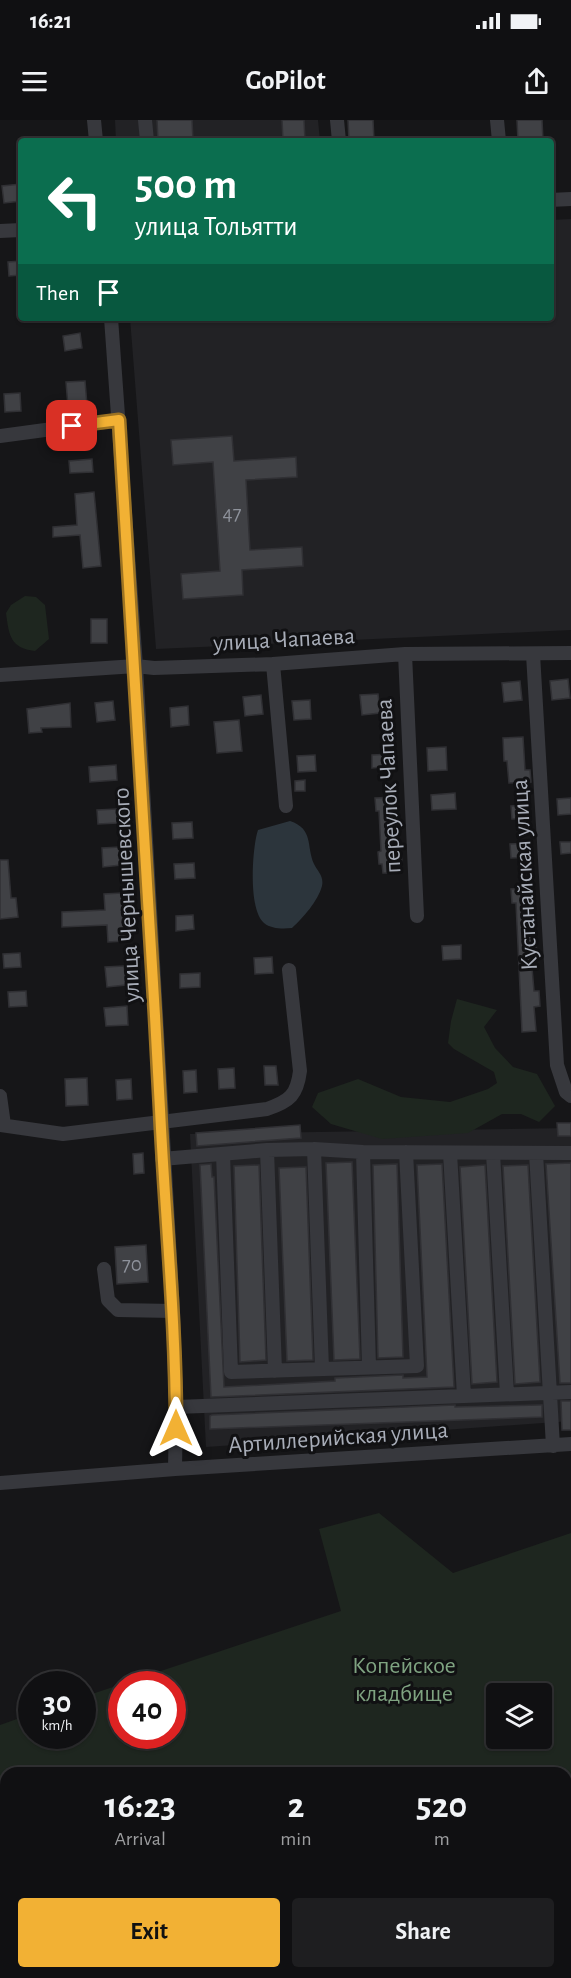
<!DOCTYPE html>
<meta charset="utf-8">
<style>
:root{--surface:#101012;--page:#1e1e20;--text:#f1f3f6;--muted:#9c9d9f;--line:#303032;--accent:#f2b134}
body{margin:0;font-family:"Alegreya Sans",sans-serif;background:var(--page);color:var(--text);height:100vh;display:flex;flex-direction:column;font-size:22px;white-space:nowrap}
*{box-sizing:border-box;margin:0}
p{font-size:20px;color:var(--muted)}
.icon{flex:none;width:33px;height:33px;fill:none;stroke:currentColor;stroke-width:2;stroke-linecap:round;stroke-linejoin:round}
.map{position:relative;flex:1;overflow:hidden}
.details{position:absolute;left:0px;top:1647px;width:572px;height:212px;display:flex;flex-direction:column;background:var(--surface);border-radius:18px 18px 0 0;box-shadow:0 2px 4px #0004,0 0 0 2px var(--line)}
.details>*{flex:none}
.hud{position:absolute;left:18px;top:18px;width:536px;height:183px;border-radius:6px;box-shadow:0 2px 4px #0004,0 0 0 2px var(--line);background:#0b6e4f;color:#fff;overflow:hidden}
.tools{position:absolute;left:486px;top:1563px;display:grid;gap:12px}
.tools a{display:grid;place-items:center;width:66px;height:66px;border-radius:6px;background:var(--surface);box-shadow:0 2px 4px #0004,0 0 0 2px var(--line);font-size:30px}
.speed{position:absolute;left:18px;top:1551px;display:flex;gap:12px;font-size:30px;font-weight:700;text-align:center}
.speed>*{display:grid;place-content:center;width:78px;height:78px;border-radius:50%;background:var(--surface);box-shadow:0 2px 4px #0004,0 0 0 2px var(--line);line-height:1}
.speed small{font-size:15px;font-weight:400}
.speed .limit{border:9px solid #d22;background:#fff;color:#111}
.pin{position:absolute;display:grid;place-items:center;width:51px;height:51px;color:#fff;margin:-26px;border-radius:12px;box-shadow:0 3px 9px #0006}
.me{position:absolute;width:66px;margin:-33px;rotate:0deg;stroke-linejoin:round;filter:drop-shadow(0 0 4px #0008)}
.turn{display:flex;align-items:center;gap:21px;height:126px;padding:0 18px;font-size:27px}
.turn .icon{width:78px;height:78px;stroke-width:2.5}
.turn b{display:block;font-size:42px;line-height:51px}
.then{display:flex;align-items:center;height:57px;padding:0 18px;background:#0003;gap:12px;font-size:22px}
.eta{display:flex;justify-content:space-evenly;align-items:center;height:102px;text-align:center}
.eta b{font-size:36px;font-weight:700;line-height:42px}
.button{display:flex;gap:12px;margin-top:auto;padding:12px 18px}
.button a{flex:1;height:69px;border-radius:6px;background:var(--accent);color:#111;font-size:24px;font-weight:700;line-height:69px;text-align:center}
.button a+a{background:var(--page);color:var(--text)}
.status{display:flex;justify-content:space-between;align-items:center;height:42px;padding:0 30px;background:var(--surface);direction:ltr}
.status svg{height:16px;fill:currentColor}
header{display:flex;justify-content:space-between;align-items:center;height:78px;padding:0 18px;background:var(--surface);font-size:27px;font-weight:700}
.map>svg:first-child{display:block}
</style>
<div class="status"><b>16:21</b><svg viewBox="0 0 49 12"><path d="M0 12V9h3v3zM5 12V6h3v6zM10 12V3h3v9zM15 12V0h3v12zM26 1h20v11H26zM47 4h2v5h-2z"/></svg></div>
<header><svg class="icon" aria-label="menu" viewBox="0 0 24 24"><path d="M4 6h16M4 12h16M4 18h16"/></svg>GoPilot<svg class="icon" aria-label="share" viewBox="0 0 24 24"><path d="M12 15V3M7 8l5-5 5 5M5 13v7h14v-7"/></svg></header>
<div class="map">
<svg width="571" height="1858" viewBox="0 0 571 1858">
<rect width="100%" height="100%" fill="#161618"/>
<path fill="#222225" d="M 115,0 L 318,0 L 320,21 L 116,21 Z
M 571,99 L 571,510 L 156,529 L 130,198 L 550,198 L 551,100 Z
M 571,1008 L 571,1301 L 206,1327 L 190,1014 Z"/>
<path fill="#1e261f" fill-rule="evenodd" d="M 25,476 L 36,477 L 45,485 L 49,519 L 35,531 C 10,528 9,515 6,493 L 11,485 Z
M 457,879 L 497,890 L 484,907 L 495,928 L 513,947 L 537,954 L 555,986 L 539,1002 L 521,994 L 502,994 L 468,1013 L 382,1019 L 331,1004 L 312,987 L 318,973 L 358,959 L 401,977 L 450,982 L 488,969 L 497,963 L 494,952 L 454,929 L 448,923 L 451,901 Z
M 379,1393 L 453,1453 L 571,1413 L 571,1858 L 0,1858 L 0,1605 L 31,1594 L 32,1616 L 82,1616 L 83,1577 L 341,1491 L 319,1409 ZM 172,1564 L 172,1616 L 122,1616 L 122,1564 ZM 496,1574 L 542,1574 L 542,1618 L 496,1618 ZM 6,1653 L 566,1653 L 566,1852 L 6,1852 Z"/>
<path fill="#2c353c" d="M 290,701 C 314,709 306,726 314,744 C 318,752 324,756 322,766 C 318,781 303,798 292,808 C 283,809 271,809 264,803 C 248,790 252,728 258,710 Z"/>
<path fill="#404145" stroke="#303034" stroke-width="1.5" d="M 157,0 L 192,0 L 193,21 L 158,21 Z
M 282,0 L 304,0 L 305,21 L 283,21 Z
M 348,0 L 373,0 L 374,21 L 349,21 Z
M 517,0 L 542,0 L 543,21 L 518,21 Z
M 21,64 L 21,81 L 4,83 L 2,66 Z
M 21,141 L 21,155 L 9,156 L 8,142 Z
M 80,213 L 82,228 L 65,231 L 63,216 Z
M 85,261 L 87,285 L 68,287 L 66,262 Z
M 20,273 L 21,291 L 5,292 L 4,274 Z
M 232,316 L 234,341 L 296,337 L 297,357 L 246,360 L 250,430 L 302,427 L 303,446 L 242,450 L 243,475 L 183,479 L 181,454 L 220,451 L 213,342 L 173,345 L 171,320 Z
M 92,339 L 93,352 L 70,353 L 69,341 Z
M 94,372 L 101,446 L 83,448 L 80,415 L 53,417 L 53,407 L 77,405 L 75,374 Z
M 91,499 L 107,499 L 107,523 L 91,523 Z
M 568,559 L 570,578 L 552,580 L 550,561 Z
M 520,561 L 522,580 L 504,582 L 502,563 Z
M 378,574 L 380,593 L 362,595 L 360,575 Z
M 261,575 L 263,594 L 245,596 L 243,577 Z
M 310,580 L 311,599 L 294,600 L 292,581 Z
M 113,581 L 115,600 L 97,602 L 95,583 Z
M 70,583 L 71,607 L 41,608 L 42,612 L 29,613 L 27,589 Z
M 188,586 L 189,605 L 171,607 L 170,588 Z
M 239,600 L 242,631 L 217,633 L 214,602 Z
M 523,617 L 525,650 L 530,650 L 531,662 L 509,663 L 507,641 L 504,641 L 503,618 Z
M 446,627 L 447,650 L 428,651 L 427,628 Z
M 393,634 L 394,646 L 372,648 L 372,635 Z
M 315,635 L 316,651 L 298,652 L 297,636 Z
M 116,645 L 117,660 L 90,662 L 89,647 Z
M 305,660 L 305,671 L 295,671 L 295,661 Z
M 455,673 L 456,689 L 432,690 L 431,675 Z
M 396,677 L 396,689 L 389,690 L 391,731 L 401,730 L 402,743 L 392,743 L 392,753 L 383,753 L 382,744 L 379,744 L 378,732 L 381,731 L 379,691 L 376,691 L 375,678 Z
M 571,678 L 571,694 L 558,695 L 557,679 Z
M 527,685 L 528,698 L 512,699 L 511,686 Z
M 117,689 L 118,703 L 98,704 L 97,690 Z
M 192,702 L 193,718 L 173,719 L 172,703 Z
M 560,722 L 571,722 L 571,733 L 561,734 Z
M 530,723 L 531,737 L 511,738 L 510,724 Z
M 120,727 L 121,745 L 103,747 L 102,728 Z
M 0,740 L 8,740 L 11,778 L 16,778 L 18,797 L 0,799 Z
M 194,743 L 195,758 L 175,759 L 174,744 Z
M 532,768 L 537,835 L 531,836 L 534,871 L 539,871 L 540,886 L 534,887 L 536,911 L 522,912 L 516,783 L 512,783 L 511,769 Z
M 122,773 L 125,821 L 108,822 L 107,805 L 62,807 L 62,792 L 105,790 L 104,774 Z
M 193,795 L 194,809 L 176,811 L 176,796 Z
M 461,825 L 461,839 L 443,840 L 442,826 Z
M 20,833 L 21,847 L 4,848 L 3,834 Z
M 272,837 L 273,853 L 255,854 L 254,838 Z
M 124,846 L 126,865 L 107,867 L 105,847 Z
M 200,853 L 200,867 L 180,868 L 180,854 Z
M 26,871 L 27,886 L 9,887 L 8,872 Z
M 127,886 L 128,905 L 106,906 L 104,888 Z
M 264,946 L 276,946 L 278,965 L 265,965 Z
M 234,948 L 235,968 L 219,969 L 218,949 Z
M 196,950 L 197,972 L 184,973 L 183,951 Z
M 87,958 L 88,985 L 66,986 L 65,959 Z
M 131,959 L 132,979 L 117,980 L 116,960 Z
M 557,1003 L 571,1003 L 571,1016 L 558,1016 Z
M 300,1005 L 301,1018 L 197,1026 L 196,1013 Z
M 143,1033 L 144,1053 L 134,1054 L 133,1034 Z
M 352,1042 L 360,1239 L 334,1240 L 326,1043 Z
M 571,1043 L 571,1263 L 560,1263 L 546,1044 Z
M 211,1044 L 212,1057 L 214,1057 L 224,1267 L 335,1261 L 335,1258 L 403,1255 L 403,1258 L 427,1257 L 417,1045 L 442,1044 L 454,1267 L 211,1277 L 200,1045 Z
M 397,1044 L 403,1237 L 378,1238 L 373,1045 Z
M 259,1045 L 266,1240 L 240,1242 L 234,1046 Z
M 485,1045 L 497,1262 L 472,1264 L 460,1047 Z
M 528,1045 L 540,1262 L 515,1264 L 503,1046 Z
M 306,1047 L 313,1240 L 287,1241 L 279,1048 Z
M 146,1125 L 148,1162 L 117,1164 L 115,1127 Z
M 561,1281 L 571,1281 L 571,1310 L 562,1310 Z
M 455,1285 L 455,1287 L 540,1285 L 542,1285 L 542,1297 L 210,1309 L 210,1296 L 212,1295 Z"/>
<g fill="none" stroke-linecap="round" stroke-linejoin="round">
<path stroke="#37383d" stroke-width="14" d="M 94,0 L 96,21
M 145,0 L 147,21
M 337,0 L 339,21
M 497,0 L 499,21
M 550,80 L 571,79
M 0,111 L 21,110
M 111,198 L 136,546 L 173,1191 L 176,1287 L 175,1349
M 0,316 L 119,300
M 405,534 L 417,796
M 533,534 L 557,945 L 566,972 L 571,976
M 273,544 L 286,686
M 0,555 L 136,546 L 154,548 L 273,544 L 405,534 L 571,533
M 0,976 L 4,1005
M 0,1005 L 63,1014 L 267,989 C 290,981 297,975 300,951 L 289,850
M 314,1029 L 322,1249
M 267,1030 L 275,1251
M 363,1032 L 369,1247
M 450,1033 L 464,1276
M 493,1033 L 507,1274
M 536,1033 L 553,1326
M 223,1034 L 231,1252 L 417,1246 L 406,1032
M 162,1039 L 267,1030 L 314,1029 L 363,1032 L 571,1033
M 104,1149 L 108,1180 L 118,1190 L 173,1191
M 176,1287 L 571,1272
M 0,1363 L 175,1349 L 571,1324"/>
</g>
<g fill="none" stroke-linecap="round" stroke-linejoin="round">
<defs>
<path id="route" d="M 72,306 L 119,300 C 133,529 148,759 160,989 C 165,1095 176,1201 176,1308"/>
</defs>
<use href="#route" stroke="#9d7322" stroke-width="15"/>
<use href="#route" stroke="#f2b134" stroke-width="10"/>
</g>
<g text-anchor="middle" stroke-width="6" stroke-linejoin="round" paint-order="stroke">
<g font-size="21" fill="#8e929b">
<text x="232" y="400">47</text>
<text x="132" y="1151">70</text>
</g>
<g font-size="24" fill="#a8adb8" stroke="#111113">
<text transform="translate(284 519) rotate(-3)" y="8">улица Чапаева</text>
<text transform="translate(388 666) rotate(-93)" y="8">переулок Чапаева</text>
<text transform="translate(524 755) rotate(-93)" y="8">Кустанайская улица</text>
<text transform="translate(126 775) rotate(-93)" y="8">улица Чернышевского</text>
<text transform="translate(338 1317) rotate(-4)" y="8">Артиллерийская улица</text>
</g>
<g font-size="24" fill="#7fa381" stroke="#111113">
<text x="404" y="1553">Копейское<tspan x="404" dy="28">кладбище</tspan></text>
</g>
</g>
</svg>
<div class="tools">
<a><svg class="icon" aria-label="layers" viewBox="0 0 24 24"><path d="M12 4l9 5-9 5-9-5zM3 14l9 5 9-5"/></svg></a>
</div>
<div class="speed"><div>30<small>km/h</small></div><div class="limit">40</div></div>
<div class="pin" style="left:72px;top:306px;background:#d93025"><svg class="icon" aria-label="arrive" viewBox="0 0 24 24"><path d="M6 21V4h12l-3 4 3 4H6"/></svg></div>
<svg class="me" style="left:176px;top:1308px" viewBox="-20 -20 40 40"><path d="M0-17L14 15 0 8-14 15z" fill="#f2b134" stroke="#fff" stroke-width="4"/></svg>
<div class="hud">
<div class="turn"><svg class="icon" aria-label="left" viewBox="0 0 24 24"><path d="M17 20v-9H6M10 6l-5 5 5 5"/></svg><div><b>500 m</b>улица Тольятти</div></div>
<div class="then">Then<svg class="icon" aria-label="arrive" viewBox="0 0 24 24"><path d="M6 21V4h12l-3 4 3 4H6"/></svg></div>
</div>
<section class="details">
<div class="eta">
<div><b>16:23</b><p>Arrival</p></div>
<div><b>2</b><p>min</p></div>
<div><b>520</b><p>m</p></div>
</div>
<div class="button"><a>Exit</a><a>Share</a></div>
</section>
</div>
